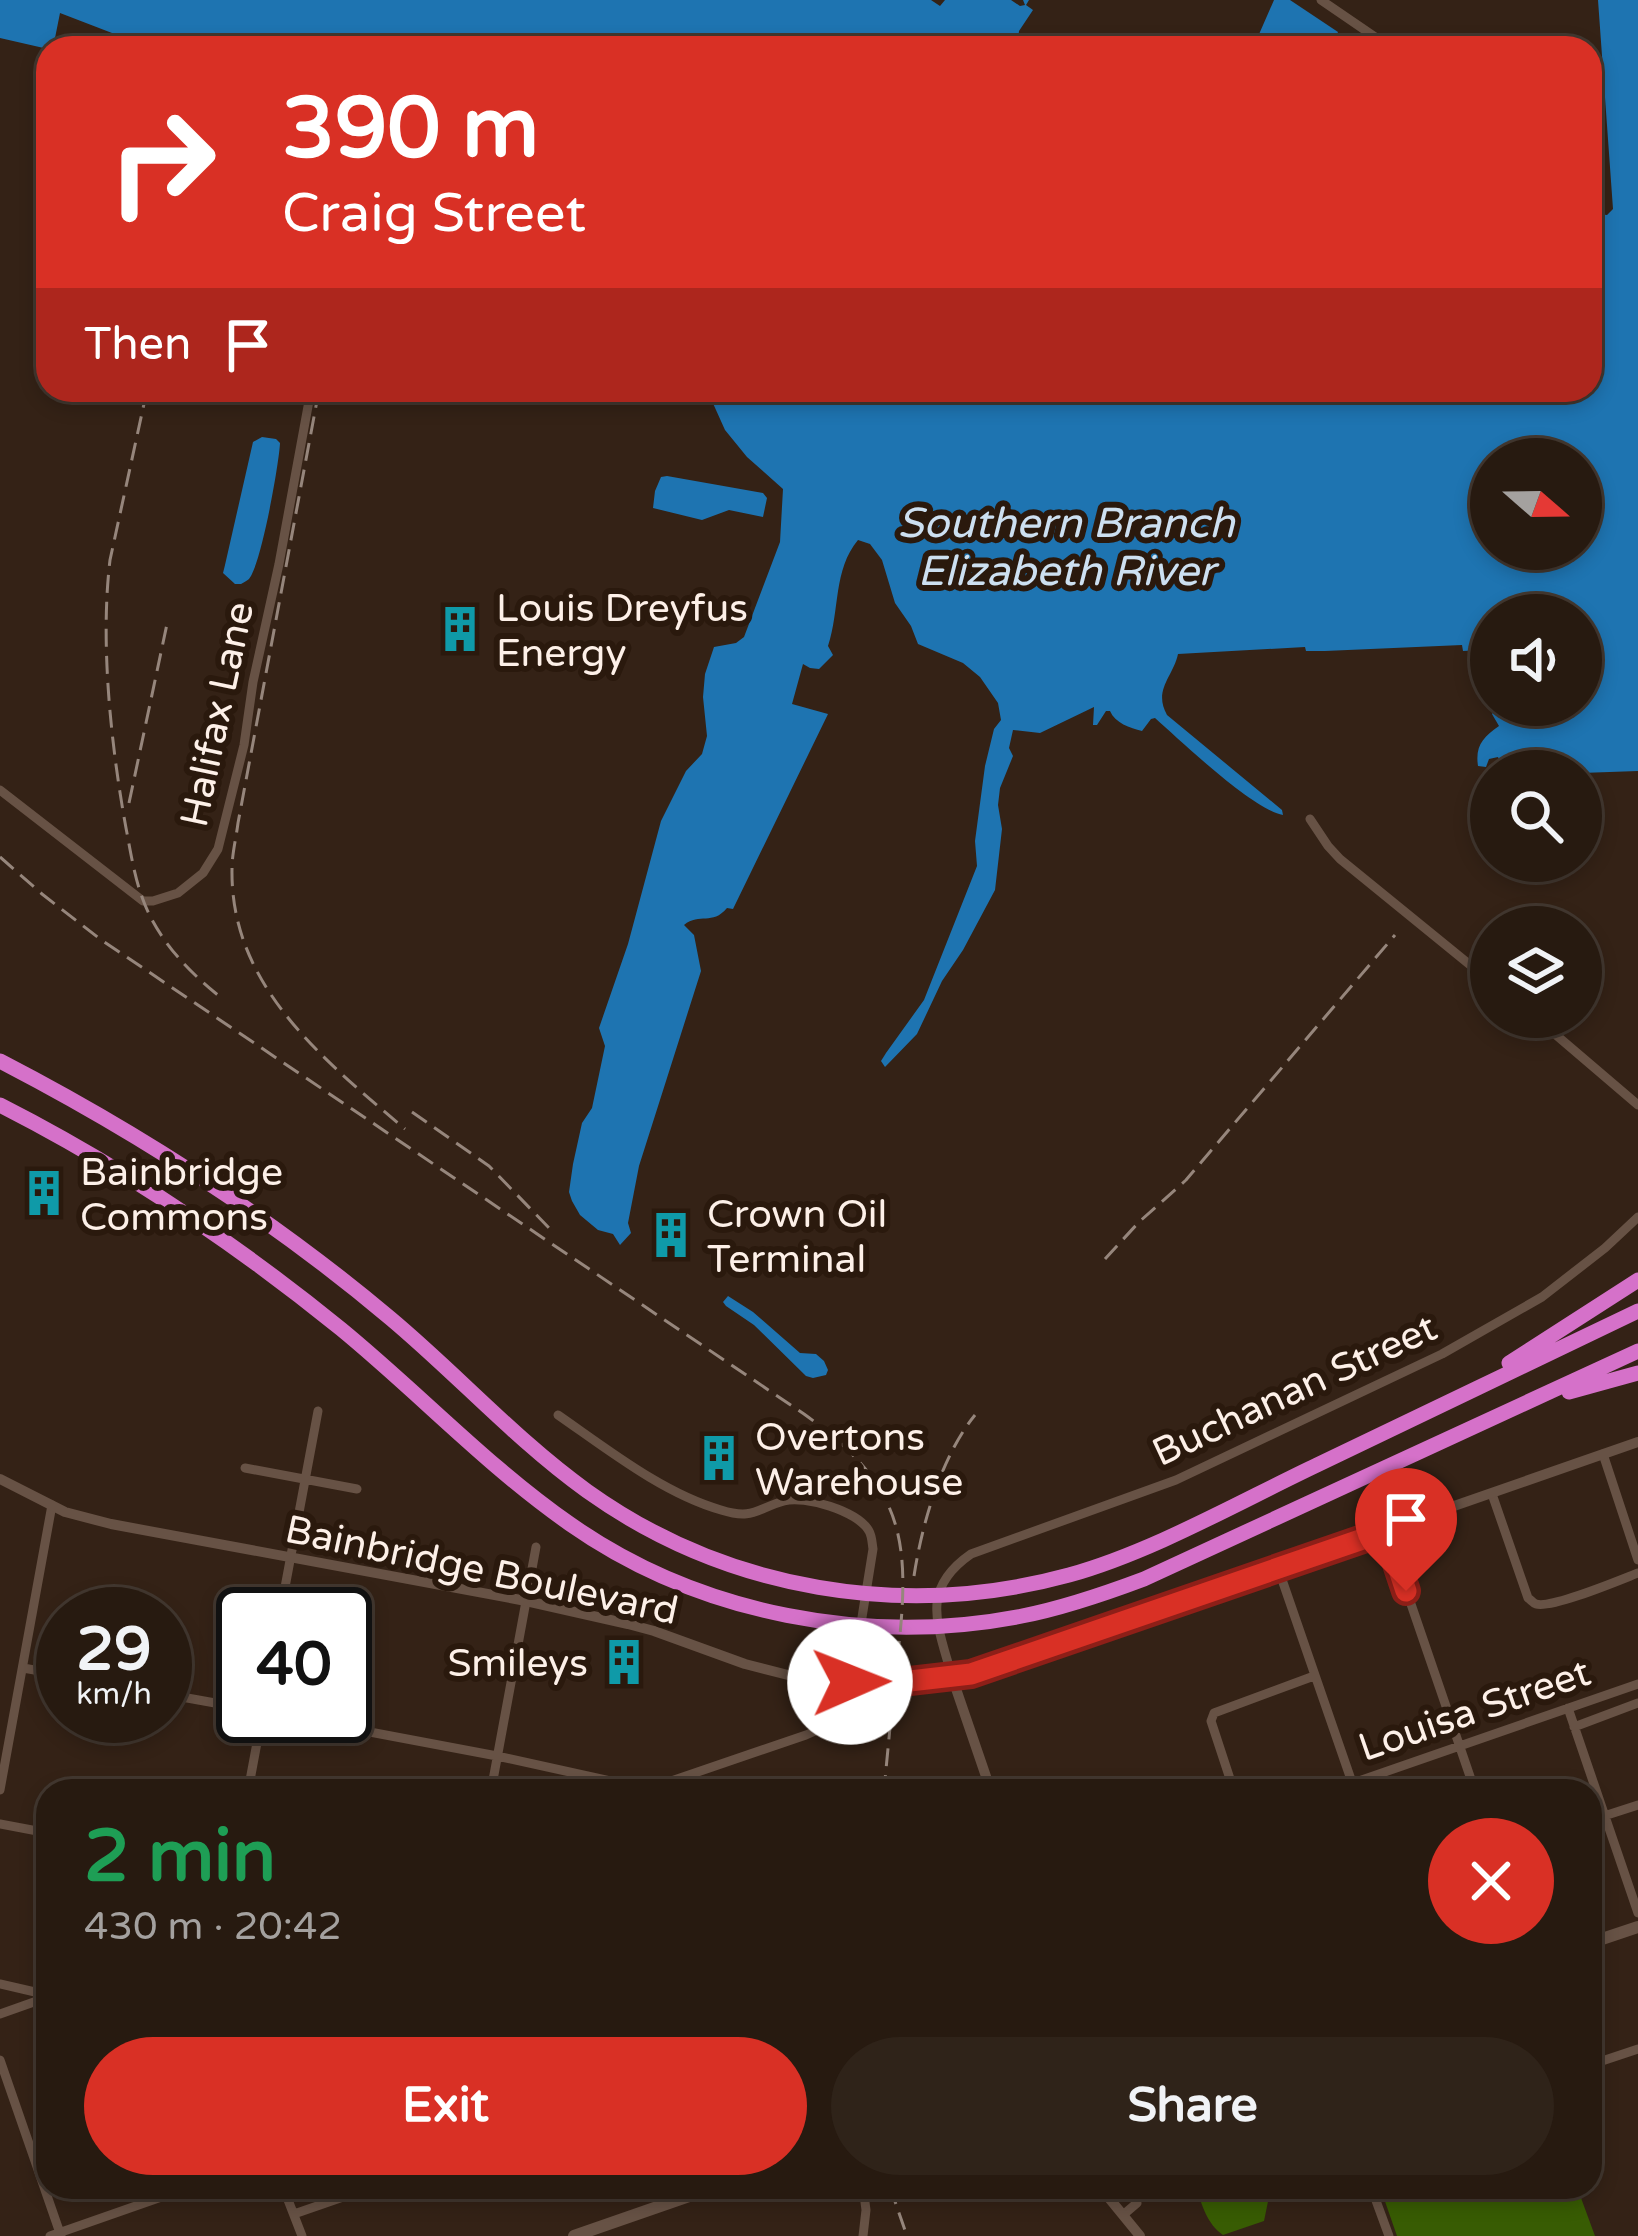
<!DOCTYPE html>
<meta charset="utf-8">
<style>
:root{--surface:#271a10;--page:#2f2319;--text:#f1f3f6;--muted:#a4a19f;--line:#433830;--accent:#d93025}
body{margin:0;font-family:"Varela Round",sans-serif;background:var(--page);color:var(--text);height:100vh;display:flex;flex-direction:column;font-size:45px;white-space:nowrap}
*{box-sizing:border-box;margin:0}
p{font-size:39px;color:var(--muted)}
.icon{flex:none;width:66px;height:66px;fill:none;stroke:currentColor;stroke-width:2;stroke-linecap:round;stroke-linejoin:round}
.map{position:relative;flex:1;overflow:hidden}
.drawer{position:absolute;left:36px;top:1779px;width:1566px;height:420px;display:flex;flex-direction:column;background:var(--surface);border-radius:36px;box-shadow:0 6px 18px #0003,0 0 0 3px var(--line)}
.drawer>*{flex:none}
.guide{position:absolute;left:36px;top:36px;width:1566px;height:366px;border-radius:36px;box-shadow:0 6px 18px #0003,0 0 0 3px var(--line);background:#d93025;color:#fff;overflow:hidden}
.needle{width:78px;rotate:110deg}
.fabs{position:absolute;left:1470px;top:438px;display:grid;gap:24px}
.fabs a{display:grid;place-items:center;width:132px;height:132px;border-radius:50%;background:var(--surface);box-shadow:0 6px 18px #0003,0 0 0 3px var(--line);font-size:60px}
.speed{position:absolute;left:36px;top:1587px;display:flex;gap:24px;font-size:60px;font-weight:700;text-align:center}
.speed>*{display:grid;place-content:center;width:156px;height:156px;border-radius:50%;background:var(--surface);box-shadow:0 6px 18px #0003,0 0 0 3px var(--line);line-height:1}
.speed small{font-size:30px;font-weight:400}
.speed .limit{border:6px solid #111;border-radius:18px;background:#fff;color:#111}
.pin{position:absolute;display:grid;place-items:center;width:102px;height:102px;color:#fff;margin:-123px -51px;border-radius:50% 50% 50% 0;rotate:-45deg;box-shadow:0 0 12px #0007}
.pin .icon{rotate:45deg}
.me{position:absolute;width:132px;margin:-66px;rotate:89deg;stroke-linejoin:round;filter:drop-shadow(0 0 9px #0008)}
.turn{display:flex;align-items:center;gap:42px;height:252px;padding:0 48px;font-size:54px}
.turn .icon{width:156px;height:156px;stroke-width:2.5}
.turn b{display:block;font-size:84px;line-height:102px}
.then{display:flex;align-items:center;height:114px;padding:0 48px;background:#0003;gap:24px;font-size:45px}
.round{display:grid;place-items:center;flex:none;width:126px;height:126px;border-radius:63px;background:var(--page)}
.overview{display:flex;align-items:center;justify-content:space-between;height:204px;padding:0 48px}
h1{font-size:72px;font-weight:700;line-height:90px;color:#1e9e55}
.action{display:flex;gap:24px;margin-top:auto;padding:24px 48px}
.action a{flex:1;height:138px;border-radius:72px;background:var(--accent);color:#fff;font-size:48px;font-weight:700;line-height:138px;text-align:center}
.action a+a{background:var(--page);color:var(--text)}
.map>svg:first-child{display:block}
</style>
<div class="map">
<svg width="1638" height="2236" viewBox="0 0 1638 2236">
<rect width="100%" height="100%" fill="#342216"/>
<path fill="#385c03" d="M 1196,2187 L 1271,2187 L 1264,2221 L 1223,2235 C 1207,2224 1202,2205 1196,2187 Z
M 1380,2187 L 1577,2187 L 1595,2236 L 1397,2236 Z"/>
<path fill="#1e74b1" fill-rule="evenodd" d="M 0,0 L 931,0 L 940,6 L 945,0 L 1011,0 L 1020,6 L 1025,5 L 1023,0 L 1029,0 L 1026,5 L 1033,10 L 1019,31 L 1017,48 L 151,48 L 60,13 L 53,48 L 48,49 L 0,38 Z
M 1274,0 L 1290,0 L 1338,32 L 1331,48 L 1253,48 Z
M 1598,0 L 1638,0 L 1638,771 L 1581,773 L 1581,771 L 1504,771 L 1498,757 L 1489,759 L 1486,767 L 1478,766 C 1475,746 1483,737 1499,726 L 1492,714 L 1497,705 L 1581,705 L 1581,615 L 1491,615 L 1491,677 L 1486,675 L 1485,650 L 1463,651 L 1462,645 L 1325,651 L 1306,651 L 1305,647 L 1178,654 C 1173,677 1153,690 1167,715 L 1282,810 L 1283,815 C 1252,809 1182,742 1155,718 L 1151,719 L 1142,731 C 1130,728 1115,723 1110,711 L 1106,711 L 1097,725 L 1093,725 L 1094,707 L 1040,733 L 1013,730 L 1009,748 L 1013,756 L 1000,788 L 998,805 L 1002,829 L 995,890 L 963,950 L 942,981 L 917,1034 L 885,1067 L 881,1061 L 886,1053 L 924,1000 L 977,866 L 975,841 L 985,766 L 994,729 L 1001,720 L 998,703 L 980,677 L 963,663 L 918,644 L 911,626 L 895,603 L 882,560 L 870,544 L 858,540 C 833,570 840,610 828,646 L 833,655 L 819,669 L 810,668 L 803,664 L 792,704 L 828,714 L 733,909 L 727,908 C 712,926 700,912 684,925 L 694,935 L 701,971 L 639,1166 L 628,1223 L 631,1233 L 620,1245 L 613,1234 L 598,1230 L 580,1215 L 572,1201 L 569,1192 L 573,1164 L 582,1123 L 592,1108 L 605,1046 L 599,1028 L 628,944 L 661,821 L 686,771 L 702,754 L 707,736 L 703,697 L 705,674 L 714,647 L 736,643 L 744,637 L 780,542 L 783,489 L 747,457 L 725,430 L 707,390 L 1590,390 L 1590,213 L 1607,215 L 1613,209 ZM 1581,459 L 1581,549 L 1491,549 L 1491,459 Z
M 262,437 L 276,439 L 280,443 C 279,465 261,565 249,579 C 247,581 244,582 241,584 L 235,584 L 223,573 L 225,565 L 253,442 Z
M 667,476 L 763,493 L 767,498 L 763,517 L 729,510 L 702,520 L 653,508 L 655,491 L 661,477 Z
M 728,1296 L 753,1312 L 800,1353 L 816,1354 L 824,1361 L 828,1370 L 826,1375 L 813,1378 L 806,1376 L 754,1325 L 726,1306 L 723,1302 Z"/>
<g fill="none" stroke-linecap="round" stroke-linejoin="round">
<path stroke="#675245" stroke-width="9" d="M 1321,0 L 1378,39
M 0,790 L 143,901 L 153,901 L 178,893 L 203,873 L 218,849 L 244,745 L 253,682 L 279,564 L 311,390
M 1310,819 L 1328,846 L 1340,859 L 1491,982
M 1535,1017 L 1638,1105
M 558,1415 C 607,1449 664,1494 721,1510 C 753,1520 756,1509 784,1501 C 804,1495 858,1511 869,1531 C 872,1536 872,1543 873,1549 L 849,1698 L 840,1720 L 806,1735 L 642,1791
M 1603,1454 L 1638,1560
M 245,1468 L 357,1489
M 1492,1494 L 1528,1598 C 1531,1600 1533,1603 1536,1604 C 1551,1609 1620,1580 1638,1573
M 1386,1531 L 1475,1791
M 1278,1568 L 1355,1791
M 280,1614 L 318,1411
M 23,1668 L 63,1675
M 952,1677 C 938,1625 919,1590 971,1554 L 1176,1480 L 1442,1354 L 1542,1297 L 1605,1248 L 1638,1217
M 165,1694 L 243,1708
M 1568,1708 L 1638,1913
M 285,1716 L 497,1756 L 647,1789
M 1574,1727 L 1638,1703
M 0,1790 L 52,1505
M 248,1791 L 262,1716
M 491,1791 L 536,1547
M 1234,1791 L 1211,1721 L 1214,1713 L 1314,1676
M 1330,1791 L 1638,1684
M 1604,1816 L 1638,1805
M 0,1824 L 48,1833
M 0,1984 L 48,1995
M 0,2014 L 48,1997
M 0,2060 L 61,2236
M 1590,2065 L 1638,2049
M 283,2187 L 302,2236
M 1371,2187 L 1389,2236
M 294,2214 L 372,2187
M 1123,2215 L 1137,2203 L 1131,2187
M 50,2236 L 190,2187
M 863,2236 L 866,2210 L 863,2187"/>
<path stroke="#675245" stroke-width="10" d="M 0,1479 L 65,1512 L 111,1524 L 526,1601 L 628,1624 L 654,1631 L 745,1664 L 792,1676 L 850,1682 L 895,1682 L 971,1674 L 1638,1442
M 952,1677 L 991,1791
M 1100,2187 L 1140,2236"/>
<path stroke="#675245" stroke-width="12" d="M 1590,1943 L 1638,1927
M 574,2236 L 715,2187"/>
<path stroke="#d571c9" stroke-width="15" d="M 0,1061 C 139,1133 270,1217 390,1318 C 457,1374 516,1440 587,1491 C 727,1591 904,1620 1069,1575 C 1152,1552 1239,1502 1317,1465 C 1424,1414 1531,1362 1638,1311
M 0,1105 C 122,1167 235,1243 341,1329 C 419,1393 488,1467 570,1524 C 700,1615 868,1646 1022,1616 C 1064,1608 1104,1594 1144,1579 L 1638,1351
M 1509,1363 L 1638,1280
M 1569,1392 L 1638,1373"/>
<path stroke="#96867c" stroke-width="3" stroke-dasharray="18 9" stroke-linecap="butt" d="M 147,390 L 110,560 C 100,643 111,746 126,828 C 132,859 136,889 151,918 C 169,952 195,977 224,1000
M 319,390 L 238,823 C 236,839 232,854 232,869 C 230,986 324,1060 405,1129
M 129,803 L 167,624
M 0,857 L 42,894 L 100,939 L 804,1414 C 907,1488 911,1543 897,1662 C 892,1705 888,1748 884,1791
M 412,1112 L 489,1166 L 552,1231
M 1105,1259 L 1139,1222 L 1186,1180 L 1395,935
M 914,1576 C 922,1524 941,1457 975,1415
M 890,2187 L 907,2236"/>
</g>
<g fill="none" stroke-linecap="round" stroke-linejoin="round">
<defs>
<path id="route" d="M 850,1682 L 901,1682 L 971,1674 L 1386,1531 L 1406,1591"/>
</defs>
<use href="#route" stroke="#8d1f18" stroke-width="30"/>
<use href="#route" stroke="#d93025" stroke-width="21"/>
</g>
<defs>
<symbol id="building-bare" viewBox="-9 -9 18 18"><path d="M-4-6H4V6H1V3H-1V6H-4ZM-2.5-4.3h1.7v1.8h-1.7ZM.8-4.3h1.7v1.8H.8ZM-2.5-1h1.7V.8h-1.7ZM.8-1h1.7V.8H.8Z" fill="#0f9aa8" stroke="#2a190d" stroke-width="2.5" paint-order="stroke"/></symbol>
</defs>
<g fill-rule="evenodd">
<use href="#building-bare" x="427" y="596" width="66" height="66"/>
<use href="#building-bare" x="11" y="1160" width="66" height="66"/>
<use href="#building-bare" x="638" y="1202" width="66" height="66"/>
<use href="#building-bare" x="686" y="1425" width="66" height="66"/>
<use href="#building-bare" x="591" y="1629" width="66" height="66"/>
</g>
<g text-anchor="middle" stroke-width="12" stroke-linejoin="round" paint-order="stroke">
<g font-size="39" fill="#fdf0e8" stroke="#2a190d" text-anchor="start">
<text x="496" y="621">Louis Dreyfus<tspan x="496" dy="45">Energy</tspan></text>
<text x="80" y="1185">Bainbridge<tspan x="80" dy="45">Commons</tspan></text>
<text x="707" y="1227">Crown Oil<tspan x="707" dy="45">Terminal</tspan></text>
<text x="755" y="1450">Overtons<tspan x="755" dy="45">Warehouse</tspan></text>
<text x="588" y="1676" text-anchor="end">Smileys</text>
</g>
<g font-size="39" fill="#fdf0e8" stroke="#2a190d">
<text transform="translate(216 714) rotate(-78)" y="14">Halifax Lane</text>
<text transform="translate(1294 1389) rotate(-25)" y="14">Buchanan Street</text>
<text transform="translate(482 1569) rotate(12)" y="14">Bainbridge Boulevard</text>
<text transform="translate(1474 1709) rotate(-19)" y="14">Louisa Street</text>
</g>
<g font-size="42" font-style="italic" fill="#cde0f1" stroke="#2a190d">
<text x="1066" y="537">Southern Branch<tspan x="1066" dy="48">Elizabeth River</tspan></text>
</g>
</g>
</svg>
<div class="fabs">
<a><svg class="needle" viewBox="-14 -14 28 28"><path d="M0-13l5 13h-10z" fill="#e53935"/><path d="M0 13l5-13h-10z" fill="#a4a19f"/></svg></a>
<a><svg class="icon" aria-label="sound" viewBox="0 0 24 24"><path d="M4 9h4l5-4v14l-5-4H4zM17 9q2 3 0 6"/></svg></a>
<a><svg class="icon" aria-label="search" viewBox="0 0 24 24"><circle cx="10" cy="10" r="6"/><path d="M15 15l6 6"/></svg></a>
<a><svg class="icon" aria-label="layers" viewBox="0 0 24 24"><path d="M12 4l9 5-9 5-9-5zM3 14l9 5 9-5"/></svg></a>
</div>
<div class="speed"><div>29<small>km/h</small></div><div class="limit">40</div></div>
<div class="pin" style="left:1406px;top:1591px;background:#d93025"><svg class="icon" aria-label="arrive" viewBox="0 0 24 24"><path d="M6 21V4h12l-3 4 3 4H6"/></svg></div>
<svg class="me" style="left:850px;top:1682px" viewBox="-20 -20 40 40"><circle r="19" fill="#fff"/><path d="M0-13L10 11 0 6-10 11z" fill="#d93025"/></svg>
<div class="guide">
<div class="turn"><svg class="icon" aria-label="right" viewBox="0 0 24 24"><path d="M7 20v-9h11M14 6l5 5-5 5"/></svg><div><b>390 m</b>Craig Street</div></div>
<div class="then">Then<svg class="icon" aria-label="arrive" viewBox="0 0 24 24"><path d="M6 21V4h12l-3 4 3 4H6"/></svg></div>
</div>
<section class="drawer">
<div class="overview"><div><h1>2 min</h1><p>430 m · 20:42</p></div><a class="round" style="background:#d93025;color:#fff"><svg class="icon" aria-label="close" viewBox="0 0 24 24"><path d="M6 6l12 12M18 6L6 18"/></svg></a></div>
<div class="action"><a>Exit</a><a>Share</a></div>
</section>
</div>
